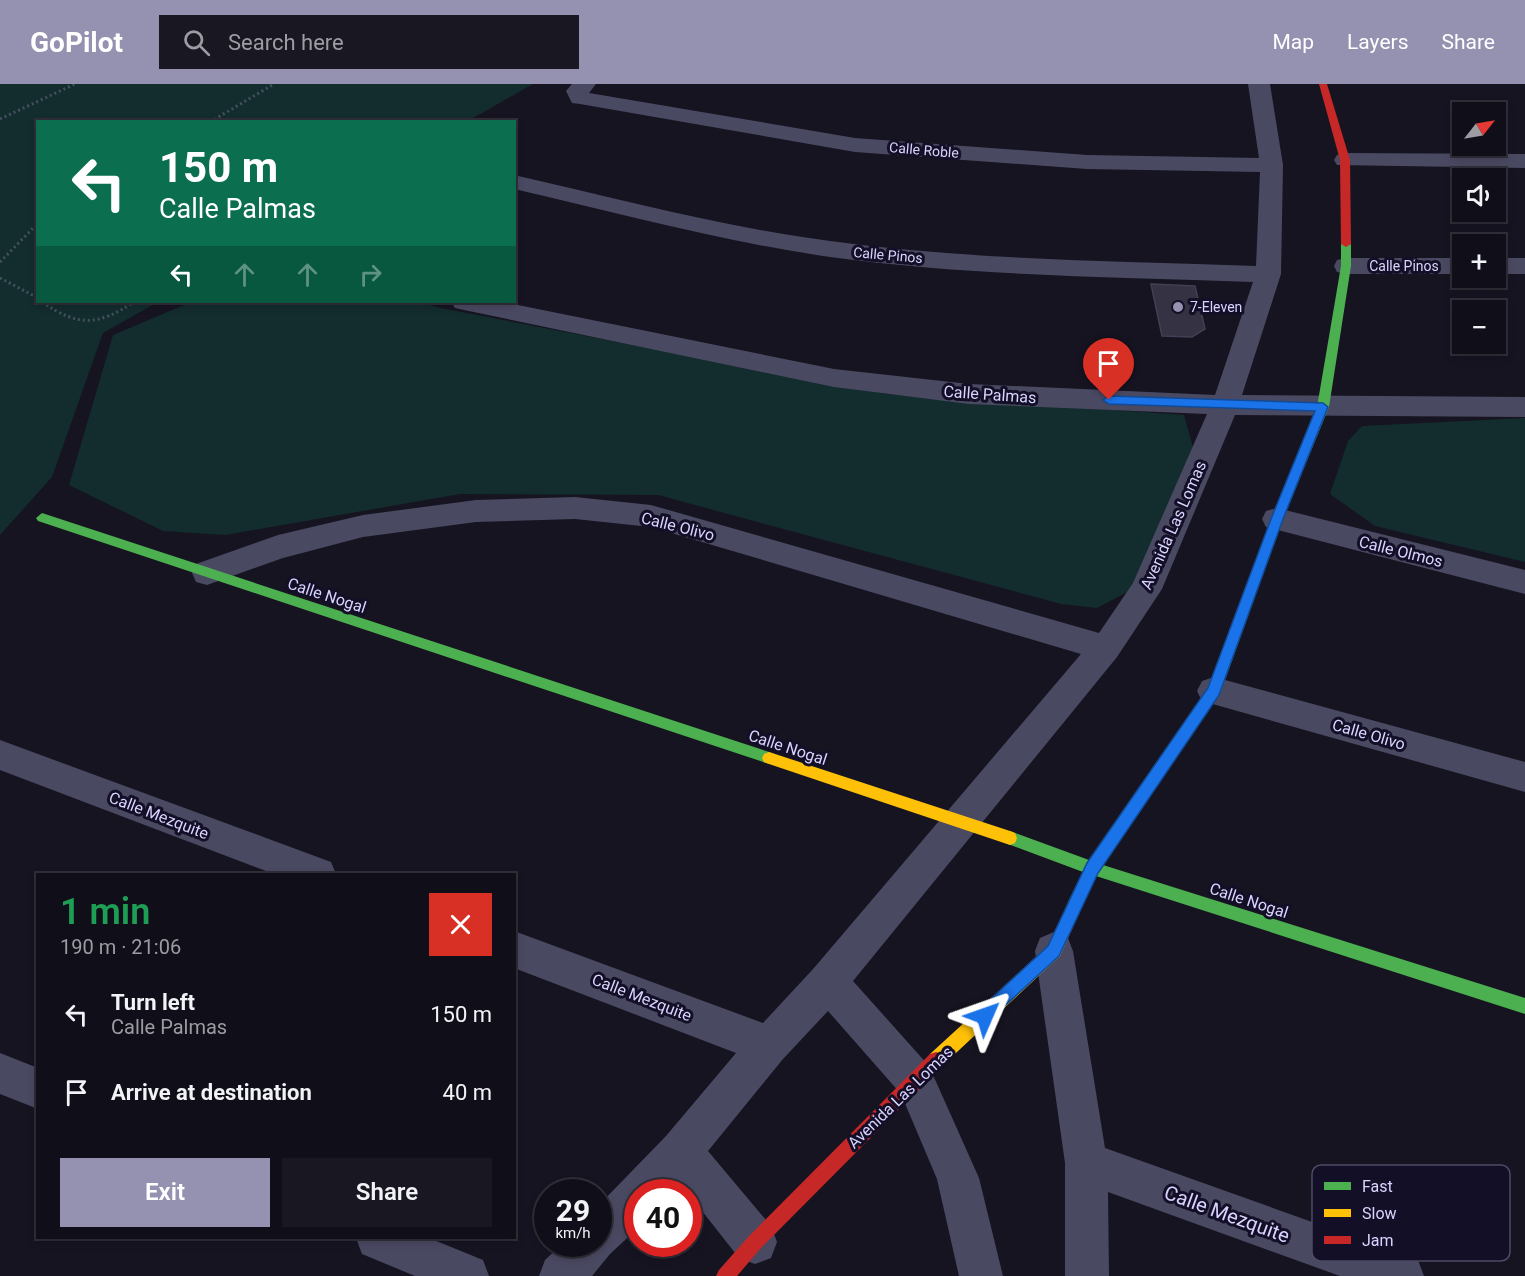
<!DOCTYPE html>
<meta charset="utf-8">
<style>
:root{--surface:#100f19;--page:#191822;--text:#f1f3f6;--muted:#9c9ca2;--line:#302f38;--accent:#9591b1}
body{margin:0;font-family:Roboto,sans-serif;background:var(--page);color:var(--text);height:100vh;display:flex;flex-direction:column;font-size:22px;white-space:nowrap}
*{box-sizing:border-box;margin:0}
p{font-size:20px;color:var(--muted)}
.icon{flex:none;width:33px;height:33px;fill:none;stroke:currentColor;stroke-width:2;stroke-linecap:round;stroke-linejoin:round}
.map{position:relative;flex:1;overflow:hidden}
.sheet{position:absolute;left:36px;top:789px;width:480px;height:366px;display:flex;flex-direction:column;background:var(--surface);border-radius:0px;box-shadow:0 3px 9px #0003,0 0 0 2px var(--line)}
.sheet>*{flex:none}
.top-card{position:absolute;left:36px;top:36px;width:480px;height:183px;border-radius:0px;box-shadow:0 3px 9px #0003,0 0 0 2px var(--line);background:#0b6e4f;color:#fff;overflow:hidden}
.needle{width:39px;rotate:59deg}
.controls{position:absolute;left:1452px;top:18px;display:grid;gap:12px}
.controls a{display:grid;place-items:center;width:54px;height:54px;border-radius:0px;background:var(--surface);box-shadow:0 3px 9px #0003,0 0 0 2px var(--line);font-size:30px}
.speed{position:absolute;left:534px;top:1095px;display:flex;gap:12px;font-size:30px;font-weight:700;text-align:center}
.speed>*{display:grid;place-content:center;width:78px;height:78px;border-radius:50%;background:var(--surface);box-shadow:0 3px 9px #0003,0 0 0 2px var(--line);line-height:1}
.speed small{font-size:15px;font-weight:400}
.speed .limit{border:9px solid #d22;background:#fff;color:#111}
.pin{position:absolute;display:grid;place-items:center;width:51px;height:51px;color:#fff;margin:-62px -26px;border-radius:50% 50% 50% 0;rotate:-45deg;box-shadow:0 0 6px #0007}
.pin .icon{rotate:45deg}
.me{position:absolute;width:66px;margin:-33px;rotate:47deg;stroke-linejoin:round;filter:drop-shadow(0 0 4px #0008)}
.turn{display:flex;align-items:center;gap:21px;height:126px;padding:0 24px;font-size:27px}
.turn .icon{width:78px;height:78px;stroke-width:2.5}
.turn b{display:block;font-size:42px;line-height:51px}
.lanes{display:flex;align-items:center;height:57px;padding:0 24px;background:#0003;justify-content:center;gap:30px;direction:ltr}
.lanes .off{opacity:.35}
.round{display:grid;place-items:center;flex:none;width:63px;height:63px;border-radius:0px;background:var(--page)}
.head{display:flex;align-items:center;justify-content:space-between;height:102px;padding:0 24px}
h1{font-size:36px;font-weight:600;line-height:45px;color:#1e9e55}
.cta{display:flex;gap:12px;margin-top:auto;padding:12px 24px}
.cta a{flex:1;height:69px;border-radius:0px;background:var(--accent);color:#fff;font-size:24px;font-weight:600;line-height:69px;text-align:center}
.cta a+a{background:var(--page);color:var(--text)}
ul{padding:0;list-style:none}
li{display:flex;align-items:center;gap:18px;height:78px;padding:0 24px}
li div{flex:1}
li b{display:block;font-size:22px}
li em{font-style:normal}
header{display:flex;align-items:center;gap:36px;box-sizing:border-box;height:84px;padding:0 30px;background:var(--accent);color:#fff}
header strong{font-size:28px}
nav{display:flex;gap:33px;margin-inline-start:auto;font-size:21px}
.search{width:420px;height:54px;background:var(--page);display:flex;align-items:center;gap:15px;box-sizing:border-box;padding:0 21px;border-radius:0px;color:var(--muted);font-size:22px}
.map>svg:first-child{display:block}
</style>
<header>
<strong>GoPilot</strong>
<div class="search"><svg class="icon" aria-label="search" viewBox="0 0 24 24"><circle cx="10" cy="10" r="6"/><path d="M15 15l6 6"/></svg>Search here</div>
<nav><a>Map</a><a>Layers</a><a>Share</a></nav>
</header>
<div class="map">
<svg width="1525" height="1192" viewBox="0 0 1525 1192">
<rect width="100%" height="100%" fill="#161421"/>
<path fill="#132c2d" d="M 0,0 L 533,0 L 468,37 L 38,38 L 38,218 L 158,218 L 103,249 L 52,393 L 0,451 Z
M 191,218 L 418,218 L 441,224 L 887,310 L 1184,331 L 1194,367 L 1133,505 L 1097,524 L 1061,520 L 658,411 L 460,410 L 225,451 L 163,447 L 69,401 L 113,251 Z
M 1525,334 L 1525,478 L 1375,442 L 1330,410 L 1348,357 L 1362,342 Z"/>
<path fill="#343243" stroke="#433f54" stroke-width="1.5" d="M 1151,200 L 1195,202 L 1205,245 L 1192,253 L 1162,252 Z"/>
<g fill="none" stroke-linecap="round" stroke-linejoin="round">
<path stroke="#44505f" stroke-width="3" stroke-dasharray="2 3" stroke-linecap="butt" d="M 0,35 L 75,0
M 210,38 L 274,0
M 0,178 L 38,139
M 0,194 L 38,214
M 42,218 C 79,243 97,242 134,218"/>
<path fill="#4a4962" fill-rule="evenodd" d="M 572,0 L 596,0 L 589,9 L 855,54 L 1087,71 L 1259,74 L 1248,0 L 1270,0 L 1283,81 L 1281,190 L 1242,311 L 1525,313 L 1525,333 L 1235,331 L 1162,505 L 1117,573 L 853,897 L 929,982 L 979,1094 L 1003,1192 L 959,1192 L 937,1095 L 901,1010 L 828,927 L 783,975 L 708,1067 L 771,1142 L 777,1158 L 771,1174 L 755,1180 L 739,1174 L 680,1099 L 671,1108 L 638,1108 L 638,1144 L 610,1170 L 592,1192 L 539,1192 L 545,1176 L 562,1160 L 598,1160 L 598,1122 L 666,1052 L 736,969 L 514,884 L 514,847 L 763,939 L 814,884 L 1081,570 L 651,443 L 575,435 L 476,438 L 363,453 L 283,474 L 207,501 L 196,498 L 192,489 L 196,480 L 278,451 L 363,431 L 476,416 L 575,413 L 651,421 L 1099,549 L 1133,499 L 1207,330 L 969,320 L 834,303 L 464,226 L 455,224 L 451,218 L 503,218 L 834,285 L 969,300 L 1215,311 L 1253,198 C 1112,193 971,192 830,173 C 724,158 619,129 514,105 L 514,91 C 619,115 723,143 830,157 C 971,176 1114,177 1256,182 L 1260,88 L 1087,85 L 855,68 L 580,20 L 572,19 L 566,7 Z
M 1345,69 L 1525,70 L 1525,84 L 1337,81 L 1334,76 L 1337,71 Z
M 1346,174 L 1462,174 L 1462,190 L 1346,190 L 1337,188 L 1334,182 L 1337,176 Z
M 1496,174 L 1525,174 L 1525,190 L 1496,190 Z
M 1277,424 L 1525,486 L 1525,510 L 1266,443 L 1262,435 L 1266,427 Z
M 1214,593 L 1525,678 L 1525,708 L 1202,617 L 1197,607 L 1202,597 Z
M 0,656 L 331,778 L 336,790 L 274,790 L 0,686 Z
M 1054,848 L 1068,854 L 1073,867 L 1105,1064 L 1402,1170 L 1418,1176 L 1424,1192 L 1340,1192 L 1108,1108 L 1109,1192 L 1065,1192 L 1065,1079 L 1035,867 L 1040,854 Z
M 0,969 L 38,984 L 38,1025 L 0,1010 Z
M 356,1154 L 429,1154 L 483,1176 L 489,1192 L 415,1192 L 362,1170 Z"/>
<path fill="#4caf50" fill-rule="evenodd" d="M 1346,157 L 1351,160 L 1351,182 L 1329,323 L 1283,435 L 1221,607 L 1103,781 L 1525,914 L 1525,930 L 1096,792 L 1081,823 L 1076,825 L 1071,823 L 1068,818 L 1083,788 L 1005,759 L 1003,754 L 1005,749 L 1010,747 L 1089,776 L 1208,604 L 1271,435 L 1317,323 L 1341,182 L 1341,160 Z
M 42,429 L 769,668 L 774,670 L 776,674 L 774,678 L 769,680 L 38,437 L 36,434 Z"/>
<path fill="#ffc107" fill-rule="evenodd" d="M 769,668 L 1010,747 L 1015,749 L 1017,754 L 1015,759 L 1010,761 L 769,680 L 764,678 L 762,674 L 764,670 Z
M 1076,811 L 1081,813 L 1084,818 L 1060,872 L 942,982 L 936,984 L 930,982 L 928,976 L 930,970 L 1048,862 L 1071,813 Z"/>
<path fill="#c62828" fill-rule="evenodd" d="M 1319,0 L 1327,0 L 1350,76 L 1351,160 L 1346,163 L 1341,160 L 1340,76 Z
M 936,968 L 942,970 L 944,976 L 942,982 L 761,1164 L 737,1192 L 716,1192 L 719,1186 L 749,1152 L 930,970 Z"/>
</g>
<path fill="#1a73e8" stroke="#114b97" stroke-width="1.5" d="M 1109,312 L 1323,319 L 1328,323 L 1283,435 L 1219,611 L 1098,789 L 1059,872 L 985,940 L 979,937 L 976,932 L 979,926 L 1048,862 L 1087,779 L 1208,604 L 1271,435 L 1315,327 L 1109,320 L 1103,316 Z"/>
<circle fill="#9591b1" stroke="#130f26" stroke-width="2" cx="1178" cy="223" r="6"/>
<g text-anchor="middle" stroke-width="6" stroke-linejoin="round" paint-order="stroke">
<g font-size="14" fill="#d9d4ff" stroke="#130f26">
<text transform="translate(924 66) rotate(5)" y="5">Calle Roble</text>
<text transform="translate(888 171) rotate(5)" y="5">Calle Pinos</text>
<text x="1404" y="187">Calle Pinos</text>
</g>
<g font-size="14" fill="#d9d4ff" stroke="#130f26" text-anchor="start">
<text x="1190" y="228">7-Eleven</text>
</g>
<g font-size="16" fill="#d9d4ff" stroke="#130f26">
<text transform="translate(990 310) rotate(4)" y="6">Calle Palmas</text>
<text transform="translate(1173 441) rotate(-66)" y="6">Avenida Las Lomas</text>
<text transform="translate(678 442) rotate(14)" y="6">Calle Olivo</text>
<text transform="translate(1401 467) rotate(14)" y="6">Calle Olmos</text>
<text transform="translate(327 511) rotate(18)" y="6">Calle Nogal</text>
<text transform="translate(1369 650) rotate(16)" y="6">Calle Olivo</text>
<text transform="translate(788 663) rotate(18)" y="6">Calle Nogal</text>
<text transform="translate(159 731) rotate(21)" y="6">Calle Mezquite</text>
<text transform="translate(1249 816) rotate(18)" y="6">Calle Nogal</text>
<text transform="translate(642 913) rotate(21)" y="6">Calle Mezquite</text>
<text transform="translate(900 1013) rotate(-44)" y="6">Avenida Las Lomas</text>
</g>
<g font-size="20" fill="#d9d4ff" stroke="#130f26">
<text transform="translate(1227 1130) rotate(20)" y="7">Calle Mezquite</text>
</g>
</g>
<rect x="1312" y="1081" width="198" height="96" rx="9" fill="#130f26" stroke="#4e4a67" stroke-width="1.5"/>
<rect x="1324" y="1098" width="27" height="8" fill="#4caf50"/>
<rect x="1324" y="1125" width="27" height="8" fill="#ffc107"/>
<rect x="1324" y="1152" width="27" height="8" fill="#c62828"/>
<g font-size="16" fill="#d9d4ff">
<text x="1362" y="1108">Fast</text>
<text x="1362" y="1135">Slow</text>
<text x="1362" y="1162">Jam</text>
</g>
</svg>
<div class="controls">
<a><svg class="needle" viewBox="-14 -14 28 28"><path d="M0-13l5 13h-10z" fill="#e53935"/><path d="M0 13l5-13h-10z" fill="#9c9ca2"/></svg></a>
<a><svg class="icon" aria-label="sound" viewBox="0 0 24 24"><path d="M4 9h4l5-4v14l-5-4H4zM17 9q2 3 0 6"/></svg></a>
<a>+</a>
<a>−</a>
</div>
<div class="speed"><div>29<small>km/h</small></div><div class="limit">40</div></div>
<div class="pin" style="left:1109px;top:316px;background:#d93025"><svg class="icon" aria-label="arrive" viewBox="0 0 24 24"><path d="M6 21V4h12l-3 4 3 4H6"/></svg></div>
<svg class="me" style="left:985px;top:932px" viewBox="-20 -20 40 40"><path d="M0-17L14 15 0 8-14 15z" fill="#1a73e8" stroke="#fff" stroke-width="4"/></svg>
<div class="top-card">
<div class="turn"><svg class="icon" aria-label="left" viewBox="0 0 24 24"><path d="M17 20v-9H6M10 6l-5 5 5 5"/></svg><div><b>150 m</b>Calle Palmas</div></div>
<div class="lanes"><svg class="icon" aria-label="left" viewBox="0 0 24 24"><path d="M17 20v-9H6M10 6l-5 5 5 5"/></svg><svg class="icon off" aria-label="ahead" viewBox="0 0 24 24"><path d="M12 20V5M6 11l6-6 6 6"/></svg><svg class="icon off" aria-label="ahead" viewBox="0 0 24 24"><path d="M12 20V5M6 11l6-6 6 6"/></svg><svg class="icon off" aria-label="right" viewBox="0 0 24 24"><path d="M7 20v-9h11M14 6l5 5-5 5"/></svg></div>
</div>
<section class="sheet">
<div class="head"><div><h1>1 min</h1><p>190 m · 21:06</p></div><a class="round" style="background:#d93025;color:#fff"><svg class="icon" aria-label="close" viewBox="0 0 24 24"><path d="M6 6l12 12M18 6L6 18"/></svg></a></div>
<ul>
<li><svg class="icon" aria-label="left" viewBox="0 0 24 24"><path d="M17 20v-9H6M10 6l-5 5 5 5"/></svg><div><b>Turn left</b><p>Calle Palmas</p></div><em>150 m</em></li>
<li><svg class="icon" aria-label="arrive" viewBox="0 0 24 24"><path d="M6 21V4h12l-3 4 3 4H6"/></svg><div><b>Arrive at destination</b></div><em>40 m</em></li>
</ul>
<div class="cta"><a>Exit</a><a>Share</a></div>
</section>
</div>
